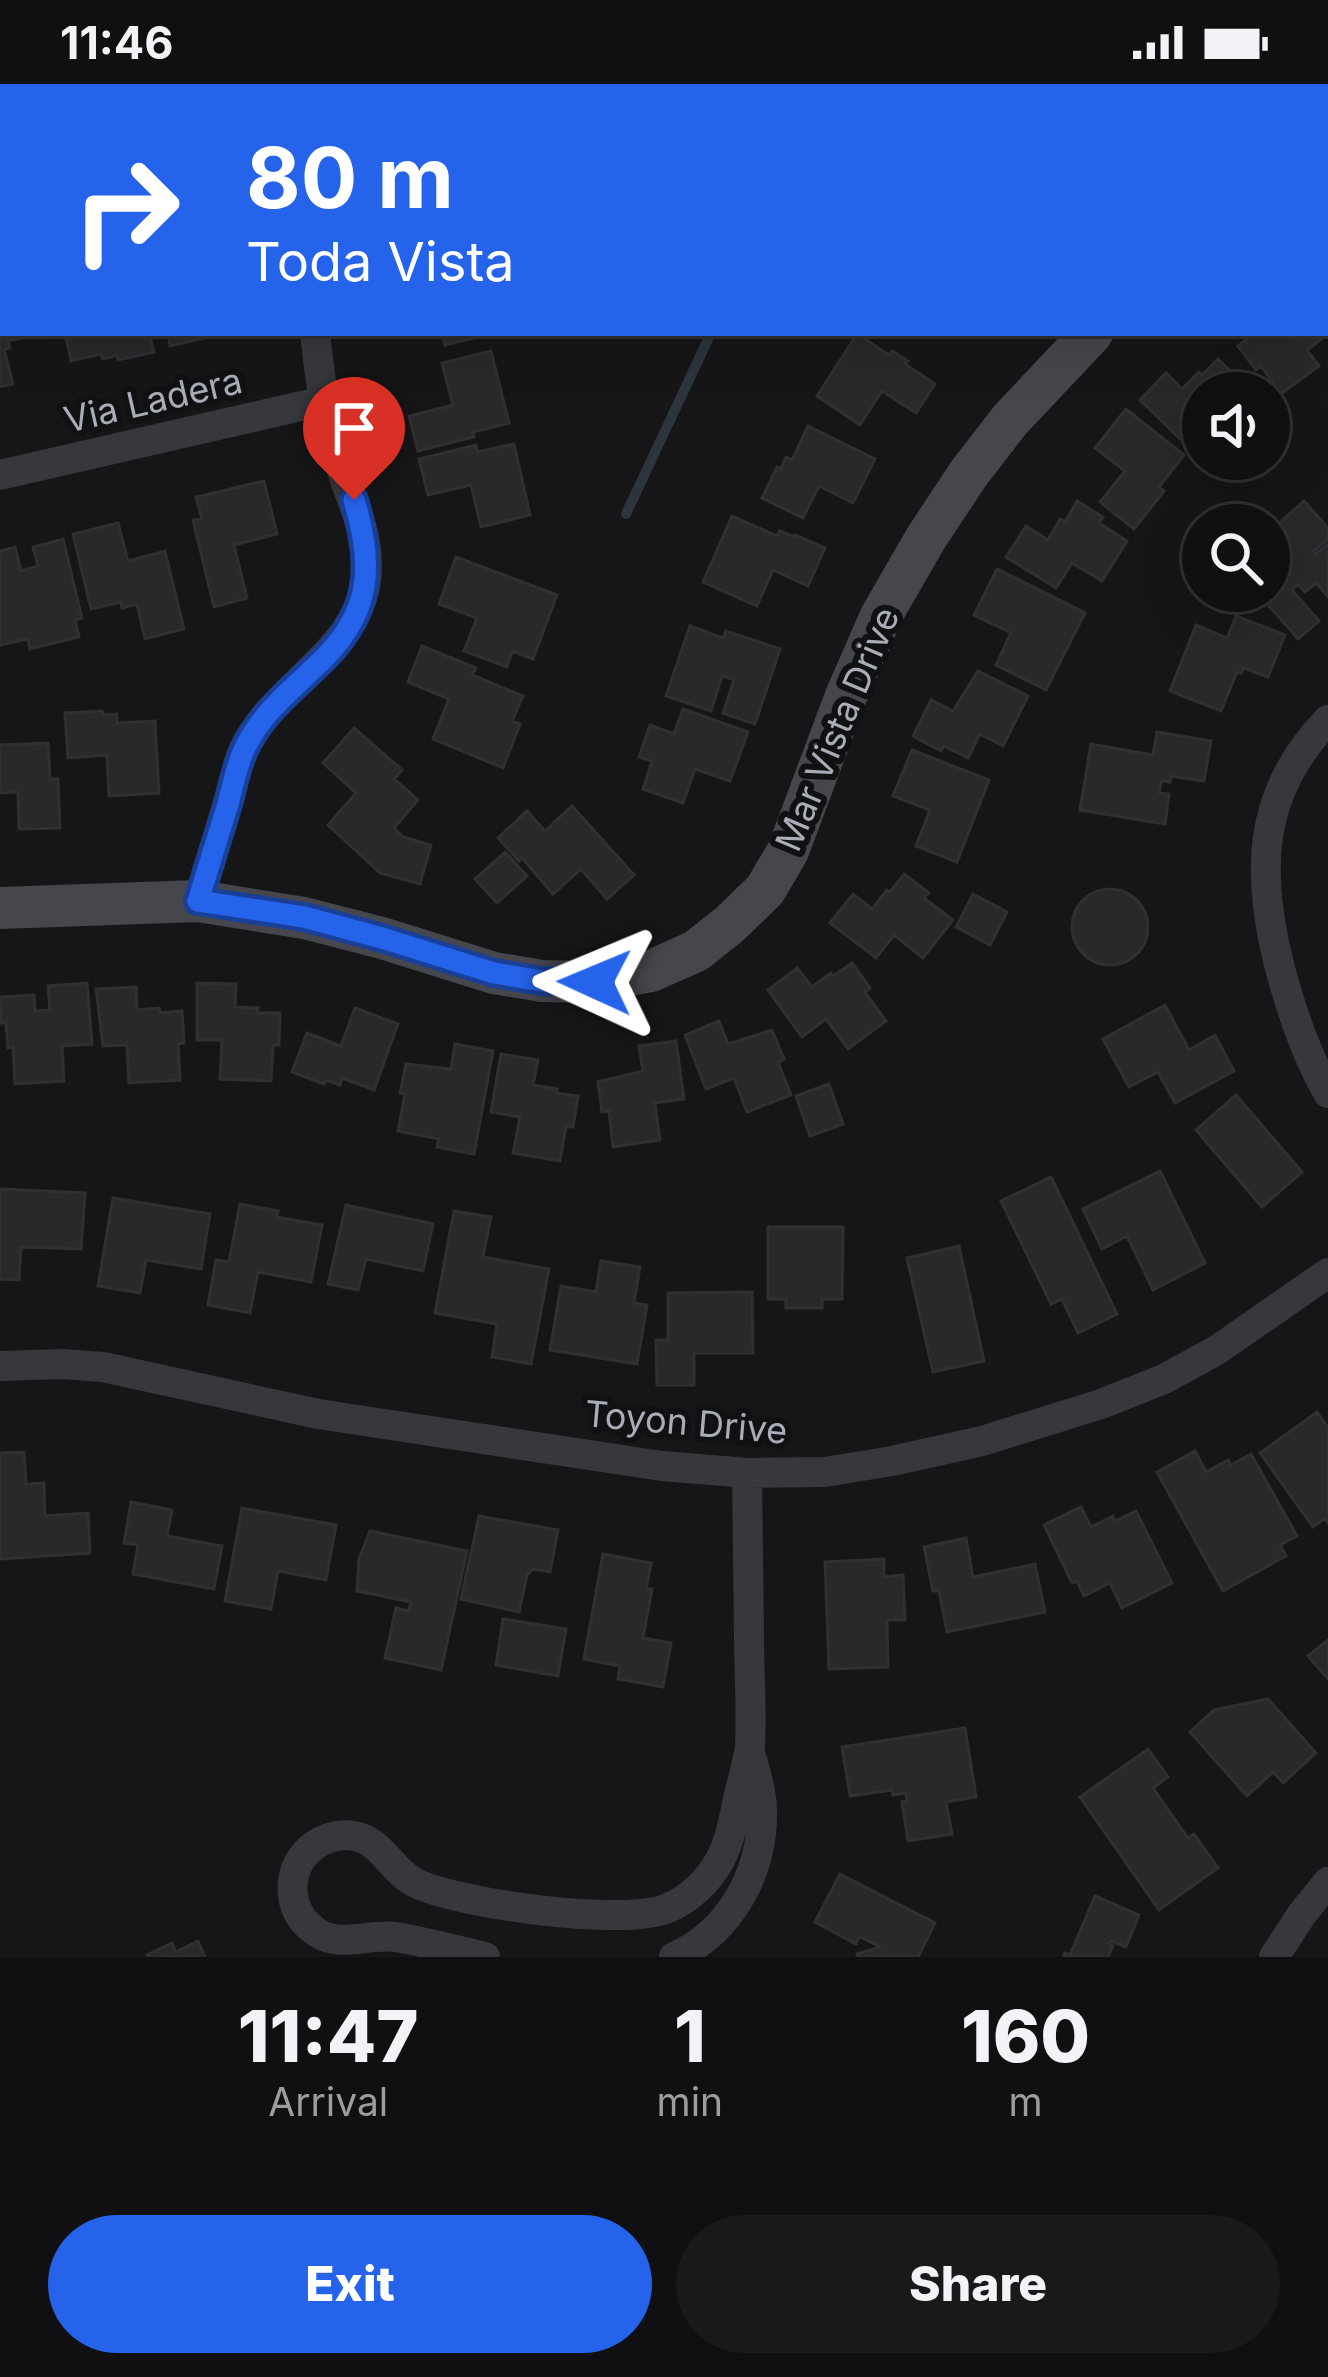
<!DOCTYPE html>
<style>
:root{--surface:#101012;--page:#19191b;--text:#f1f3f6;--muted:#9c9d9f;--line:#303032;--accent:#2563eb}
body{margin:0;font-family:Inter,sans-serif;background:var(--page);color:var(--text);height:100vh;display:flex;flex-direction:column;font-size:45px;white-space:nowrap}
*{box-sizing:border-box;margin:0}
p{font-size:39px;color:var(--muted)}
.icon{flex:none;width:66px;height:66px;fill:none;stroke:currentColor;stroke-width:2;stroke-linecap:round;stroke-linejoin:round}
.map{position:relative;height:1873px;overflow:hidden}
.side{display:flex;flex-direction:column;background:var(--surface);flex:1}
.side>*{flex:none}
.banner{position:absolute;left:0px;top:0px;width:1329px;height:252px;box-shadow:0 12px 48px #0002,0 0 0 3px var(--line);background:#2563eb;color:#fff;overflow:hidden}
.fabs{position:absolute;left:1182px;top:288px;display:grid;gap:24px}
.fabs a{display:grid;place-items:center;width:108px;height:108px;border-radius:50%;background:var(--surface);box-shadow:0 12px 48px #0002,0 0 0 3px var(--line);font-size:60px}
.pin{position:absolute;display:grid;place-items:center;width:102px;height:102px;color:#fff;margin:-123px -51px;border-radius:50% 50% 50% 0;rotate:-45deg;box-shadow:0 0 12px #0007}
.pin .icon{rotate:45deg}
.me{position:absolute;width:132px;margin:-66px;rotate:271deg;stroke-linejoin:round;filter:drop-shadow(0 0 9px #0008)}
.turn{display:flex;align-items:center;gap:42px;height:252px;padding:0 48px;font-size:54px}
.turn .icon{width:156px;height:156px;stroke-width:2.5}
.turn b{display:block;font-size:84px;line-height:102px}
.eta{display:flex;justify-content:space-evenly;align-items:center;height:204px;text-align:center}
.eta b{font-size:72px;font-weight:800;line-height:84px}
.button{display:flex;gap:24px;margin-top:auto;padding:24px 48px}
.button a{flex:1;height:138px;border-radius:72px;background:var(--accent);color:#fff;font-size:48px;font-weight:800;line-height:138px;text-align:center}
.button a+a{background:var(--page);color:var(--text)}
.status{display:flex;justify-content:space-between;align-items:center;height:84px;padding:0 60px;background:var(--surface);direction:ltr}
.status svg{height:33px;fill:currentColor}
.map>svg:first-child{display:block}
</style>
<div class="status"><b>11:46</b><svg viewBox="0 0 49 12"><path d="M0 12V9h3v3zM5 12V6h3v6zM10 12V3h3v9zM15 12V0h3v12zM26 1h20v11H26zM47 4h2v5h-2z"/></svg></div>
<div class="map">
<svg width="1328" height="1873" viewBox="0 0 1328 1873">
<rect width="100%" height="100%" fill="#161618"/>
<path fill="#222225" d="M 0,0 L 520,0 L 516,3 L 3,3 L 3,44 L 0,44 Z"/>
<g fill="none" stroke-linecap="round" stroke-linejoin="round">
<path stroke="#2c353c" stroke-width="10" d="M 838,3 L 839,0
M 626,430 L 711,249"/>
</g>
<path fill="#29292c" stroke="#303034" stroke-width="3" d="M 1141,0 L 1215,0 L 1217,3 L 1137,3 Z
M 3,209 L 3,249 L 44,249 L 8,257 L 10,264 L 4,265 L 13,300 L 0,303 L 0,210 Z
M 1326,235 L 1328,250 L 1307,266 L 1319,282 L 1281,310 L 1261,282 L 1256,286 L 1238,262 L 1255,249 L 1326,249 Z
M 65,249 L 149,249 L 154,268 L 118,276 L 117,271 L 103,275 L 101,270 L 71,277 Z
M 168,249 L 213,249 L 213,252 L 170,262 Z
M 442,249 L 495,249 L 445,261 Z
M 857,250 L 889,271 L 892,267 L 908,277 L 905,280 L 935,300 L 916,329 L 882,307 L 860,341 L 817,312 Z
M 491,267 L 509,339 L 473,348 L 474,353 L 418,367 L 409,332 L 453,321 L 442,279 Z
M 1218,275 L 1247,304 L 1244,309 L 1203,309 L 1203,338 L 1200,335 L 1180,355 L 1140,316 L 1166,289 L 1182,305 L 1199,288 L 1202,291 Z
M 1126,325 L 1184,371 L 1159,403 L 1164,407 L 1134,445 L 1100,418 L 1125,387 L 1095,364 Z
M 808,342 L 875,375 L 853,419 L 819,402 L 803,434 L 762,414 L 777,383 L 781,385 L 786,373 L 792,376 Z
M 514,360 L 530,431 L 481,443 L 471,401 L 428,411 L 419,375 L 476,361 L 477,368 Z
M 264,397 L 277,450 L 234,461 L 247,514 L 214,523 L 193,436 L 202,435 L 196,413 Z
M 1077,417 L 1103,433 L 1099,439 L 1127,457 L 1102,497 L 1072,479 L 1056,504 L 1006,473 L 1026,442 L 1048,456 L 1060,435 L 1065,438 Z
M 1304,417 L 1328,444 L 1328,455 L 1314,467 L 1316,470 L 1328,460 L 1328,513 L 1316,499 L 1305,508 L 1298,500 L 1292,506 L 1319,537 L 1298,555 L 1256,507 L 1269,507 L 1269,466 L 1288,450 L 1279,439 Z
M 732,432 L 777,452 L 780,447 L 794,453 L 795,451 L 825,464 L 808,502 L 773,486 L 757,522 L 703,498 Z
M 118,439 L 128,477 L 165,467 L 184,545 L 145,555 L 137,520 L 122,524 L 121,518 L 91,525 L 73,450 Z
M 63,455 L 82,534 L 75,536 L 79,553 L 30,565 L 28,555 L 0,561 L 0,467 L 15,463 L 21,487 L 38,482 L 33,463 Z
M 456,473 L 557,511 L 533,575 L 512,567 L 507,583 L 464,567 L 477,534 L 439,520 Z
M 997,485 L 1085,529 L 1046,606 L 996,581 L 1011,549 L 974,531 Z
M 1236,532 L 1285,551 L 1268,593 L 1244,584 L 1241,589 L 1237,588 L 1221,627 L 1170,607 L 1196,541 L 1227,554 Z
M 690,542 L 723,554 L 726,547 L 780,565 L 755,640 L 723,629 L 734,596 L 722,592 L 711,627 L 666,612 Z
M 422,562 L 476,584 L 472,591 L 523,612 L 512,637 L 520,640 L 503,684 L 433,655 L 449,615 L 408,598 Z
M 978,587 L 1028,612 L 1003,662 L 980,650 L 968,674 L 944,662 L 941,667 L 913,652 L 931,616 L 953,627 Z
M 683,625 L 748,648 L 730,697 L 695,685 L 683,719 L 643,705 L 652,677 L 639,673 L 650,641 L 674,650 Z
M 102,627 L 103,631 L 117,630 L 117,639 L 155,637 L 159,709 L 109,712 L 107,671 L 68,674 L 65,629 Z
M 354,644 L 402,686 L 394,695 L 418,716 L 394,744 L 403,753 L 431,761 L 420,800 L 380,789 L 328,741 L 356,709 L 323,679 Z
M 1157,648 L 1211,657 L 1204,697 L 1171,692 L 1170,698 L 1161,697 L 1159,709 L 1169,710 L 1165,740 L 1080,726 L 1091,660 L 1153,671 Z
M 48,659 L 50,695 L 58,695 L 60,744 L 19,745 L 18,708 L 0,709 L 0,661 Z
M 912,666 L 989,696 L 957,778 L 916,762 L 930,726 L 893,712 Z
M 572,722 L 634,791 L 607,815 L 581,785 L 553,810 L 522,774 L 519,777 L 498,754 L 527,727 L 545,747 Z
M 505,768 L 527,792 L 497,819 L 475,795 Z
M 904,790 L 929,809 L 924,814 L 953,836 L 923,874 L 894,851 L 876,874 L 830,839 L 853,810 L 872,825 L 887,806 L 890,808 Z
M1072 843a38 38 0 1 1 76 0a38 38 0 1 1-76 0Z
M 973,810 L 1007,828 L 990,861 L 956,843 Z
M 852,879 L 870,904 L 865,908 L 886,937 L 848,965 L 826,935 L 802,953 L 768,906 L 797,884 L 812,903 L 831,889 L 833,892 Z
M 87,899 L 92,960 L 62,962 L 64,997 L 15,1000 L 13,963 L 8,964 L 6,939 L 1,939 L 0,913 L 34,911 L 35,927 L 50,926 L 48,902 Z
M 197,899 L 236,900 L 235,923 L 258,924 L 257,929 L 280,929 L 279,961 L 273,961 L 271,997 L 220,995 L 222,956 L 197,956 Z
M 136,903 L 137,926 L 159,924 L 160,929 L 182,927 L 184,959 L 178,960 L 180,996 L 129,999 L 127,961 L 103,962 L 96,905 Z
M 1165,921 L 1189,966 L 1215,951 L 1234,987 L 1175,1019 L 1158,988 L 1129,1003 L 1103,955 Z
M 355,924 L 398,940 L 374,1006 L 342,994 L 340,1001 L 326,996 L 324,1000 L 292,988 L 307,949 L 341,962 Z
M 719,937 L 728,960 L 772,946 L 784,975 L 778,978 L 791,1011 L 747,1028 L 734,994 L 706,1005 L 685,951 Z
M 676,957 L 684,1015 L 655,1019 L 660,1056 L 613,1063 L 609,1027 L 602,1028 L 598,998 L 643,987 L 639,962 Z
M 455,960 L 493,967 L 474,1070 L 437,1063 L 439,1055 L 398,1047 L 405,1010 L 400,1009 L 406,980 L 451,985 Z
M 501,970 L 538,976 L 533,1001 L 557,1005 L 556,1009 L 578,1012 L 573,1043 L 566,1042 L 560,1077 L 513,1069 L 520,1033 L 491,1028 Z
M 829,1000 L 843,1040 L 810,1052 L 796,1012 Z
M 1236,1011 L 1302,1088 L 1262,1123 L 1196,1046 Z
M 1160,1087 L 1205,1179 L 1153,1206 L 1127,1152 L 1102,1165 L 1083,1125 Z
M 1051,1093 L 1117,1230 L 1078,1249 L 1062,1215 L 1051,1220 L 1001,1117 Z
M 0,1105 L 85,1109 L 81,1165 L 21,1163 L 19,1196 L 0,1195 Z
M 113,1114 L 210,1130 L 201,1185 L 146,1176 L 140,1209 L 98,1202 Z
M 240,1120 L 278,1127 L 276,1133 L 322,1141 L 311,1198 L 258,1188 L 250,1229 L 208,1221 L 216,1176 L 229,1178 Z
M 346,1121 L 433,1140 L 423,1187 L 366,1175 L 358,1206 L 328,1200 Z
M 454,1127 L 491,1133 L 483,1173 L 549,1185 L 531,1280 L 492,1273 L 497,1240 L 435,1229 Z
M 768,1143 L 843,1143 L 842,1215 L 822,1215 L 822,1224 L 786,1224 L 786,1215 L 768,1215 Z
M 959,1162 L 984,1277 L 933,1288 L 907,1174 Z
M 601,1177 L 640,1183 L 634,1219 L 647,1221 L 637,1280 L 550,1266 L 561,1202 L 596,1208 Z
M 752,1208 L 753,1269 L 694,1269 L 694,1301 L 657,1301 L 656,1256 L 668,1256 L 668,1209 Z
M 1317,1328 L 1328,1344 L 1328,1439 L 1325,1434 L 1313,1443 L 1260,1369 Z
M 1195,1367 L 1206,1388 L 1228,1376 L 1231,1381 L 1251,1370 L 1297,1452 L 1280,1461 L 1286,1472 L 1223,1507 L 1157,1388 Z
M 24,1368 L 26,1400 L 44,1399 L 45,1432 L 88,1429 L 90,1469 L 0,1475 L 0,1369 Z
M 131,1418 L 172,1426 L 167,1452 L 222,1462 L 214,1505 L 133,1490 L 138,1461 L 124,1459 Z
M 1081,1423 L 1091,1443 L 1113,1432 L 1115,1437 L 1136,1427 L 1172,1499 L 1122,1524 L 1110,1499 L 1084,1512 L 1077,1497 L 1072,1499 L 1044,1441 Z
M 242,1424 L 336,1441 L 326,1496 L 278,1487 L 271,1525 L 225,1517 Z
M 479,1432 L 558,1446 L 550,1488 L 533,1485 L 527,1491 L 519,1528 L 461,1515 Z
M 370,1447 L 467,1467 L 441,1586 L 385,1574 L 396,1524 L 408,1527 L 411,1518 L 357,1507 L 359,1475 Z
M 966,1454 L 973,1493 L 1035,1480 L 1045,1528 L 947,1548 L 939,1507 L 933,1507 L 924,1463 Z
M 603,1470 L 651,1479 L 646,1505 L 652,1505 L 643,1554 L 671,1559 L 663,1603 L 618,1595 L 620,1582 L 584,1575 Z
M 884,1475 L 884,1493 L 903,1491 L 905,1536 L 887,1536 L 888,1583 L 829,1585 L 825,1478 Z
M 503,1535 L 566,1545 L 558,1592 L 496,1581 Z
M 1328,1556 L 1328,1595 L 1308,1572 Z
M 1268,1615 L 1316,1669 L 1283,1699 L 1273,1688 L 1247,1712 L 1190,1648 L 1214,1626 Z
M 965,1644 L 976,1713 L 946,1718 L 952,1750 L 908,1757 L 902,1718 L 907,1717 L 906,1709 L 893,1711 L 892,1706 L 850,1712 L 842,1663 Z
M 1148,1665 L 1168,1693 L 1153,1704 L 1188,1754 L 1194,1750 L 1218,1784 L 1159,1826 L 1080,1713 Z
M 840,1790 L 935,1839 L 918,1873 L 858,1873 L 857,1870 L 880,1863 L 859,1852 L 856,1860 L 815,1838 Z
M 1095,1812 L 1139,1831 L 1126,1863 L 1111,1857 L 1109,1860 L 1113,1862 L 1108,1873 L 1063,1873 L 1065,1869 L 1070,1871 Z
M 198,1857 L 205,1873 L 148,1873 L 147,1871 L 172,1859 L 176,1868 Z"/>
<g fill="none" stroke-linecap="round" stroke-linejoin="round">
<path stroke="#37383d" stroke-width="30" d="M 0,391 L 323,317
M 1328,636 C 1255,711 1256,793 1281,888 C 1293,931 1306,970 1328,1009
M 198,817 C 209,782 220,747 230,711 C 234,697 237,681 243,667 C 274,598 368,565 367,481 C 367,445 351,417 341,384 C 326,340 320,295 315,249
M 0,1282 L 62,1280 L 103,1283 L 318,1330 L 662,1382 L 747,1389 L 825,1388 L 892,1377 L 982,1357 L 1101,1320 L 1164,1295 L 1217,1266 L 1328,1189
M 485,1873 C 455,1866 426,1858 396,1853 C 366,1849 335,1867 310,1843 C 300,1835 295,1824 293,1812 C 291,1797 295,1781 305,1770 C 317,1756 336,1749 354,1752 C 383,1757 392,1789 418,1800 C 461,1820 625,1843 668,1824 C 690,1815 709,1796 720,1776 C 730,1757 734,1735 738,1715 C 742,1697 748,1679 750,1662 C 752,1626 749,1588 749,1553 C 748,1498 748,1444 747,1389
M 674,1873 C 729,1849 761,1791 762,1733 C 763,1713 757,1694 752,1675
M 1274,1873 L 1302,1830 L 1328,1798"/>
<path stroke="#45474d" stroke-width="42" d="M 1326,62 L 1328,60
M 0,824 L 198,817 L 304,834 L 382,854 L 494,889 L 542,897 L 595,898 L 651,887 L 696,867 L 730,840 L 765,806 L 788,767 L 846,612 L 881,532 L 926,454 L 969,389 L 1010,336 L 1092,249"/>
</g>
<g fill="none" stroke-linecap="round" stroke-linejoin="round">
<defs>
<path id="route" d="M 354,416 C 375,485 371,532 315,583 C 288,609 260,631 244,666 C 236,683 233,702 228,720 C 218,752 208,785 198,817 L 304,833 L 382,854 L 494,889 L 542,897 L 595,898"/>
</defs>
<use href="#route" stroke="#184099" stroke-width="30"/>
<use href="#route" stroke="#2563eb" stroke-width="21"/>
</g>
<g text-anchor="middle" stroke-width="12" stroke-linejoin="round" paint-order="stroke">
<g font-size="36" fill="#a8adb8" stroke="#111113">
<text transform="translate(153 316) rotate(-13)" y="13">Via Ladera</text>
<text transform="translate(837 645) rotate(-67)" y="13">Mar Vista Drive</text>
<text transform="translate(686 1338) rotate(5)" y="13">Toyon Drive</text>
</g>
</g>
</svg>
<div class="fabs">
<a><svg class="icon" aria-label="sound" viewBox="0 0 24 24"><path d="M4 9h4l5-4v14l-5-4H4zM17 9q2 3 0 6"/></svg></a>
<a><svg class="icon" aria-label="search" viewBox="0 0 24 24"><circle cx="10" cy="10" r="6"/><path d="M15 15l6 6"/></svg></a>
</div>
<div class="pin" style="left:354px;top:416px;background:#d93025"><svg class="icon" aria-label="arrive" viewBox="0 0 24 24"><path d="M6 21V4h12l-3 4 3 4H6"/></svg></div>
<svg class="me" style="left:595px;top:898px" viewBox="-20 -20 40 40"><path d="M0-17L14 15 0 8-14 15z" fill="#2563eb" stroke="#fff" stroke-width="4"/></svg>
<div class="banner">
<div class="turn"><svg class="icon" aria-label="right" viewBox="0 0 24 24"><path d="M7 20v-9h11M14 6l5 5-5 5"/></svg><div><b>80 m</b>Toda Vista</div></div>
</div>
</div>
<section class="side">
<div class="eta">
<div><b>11:47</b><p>Arrival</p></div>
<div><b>1</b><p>min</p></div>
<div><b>160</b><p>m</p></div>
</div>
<div class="button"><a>Exit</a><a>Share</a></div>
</section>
